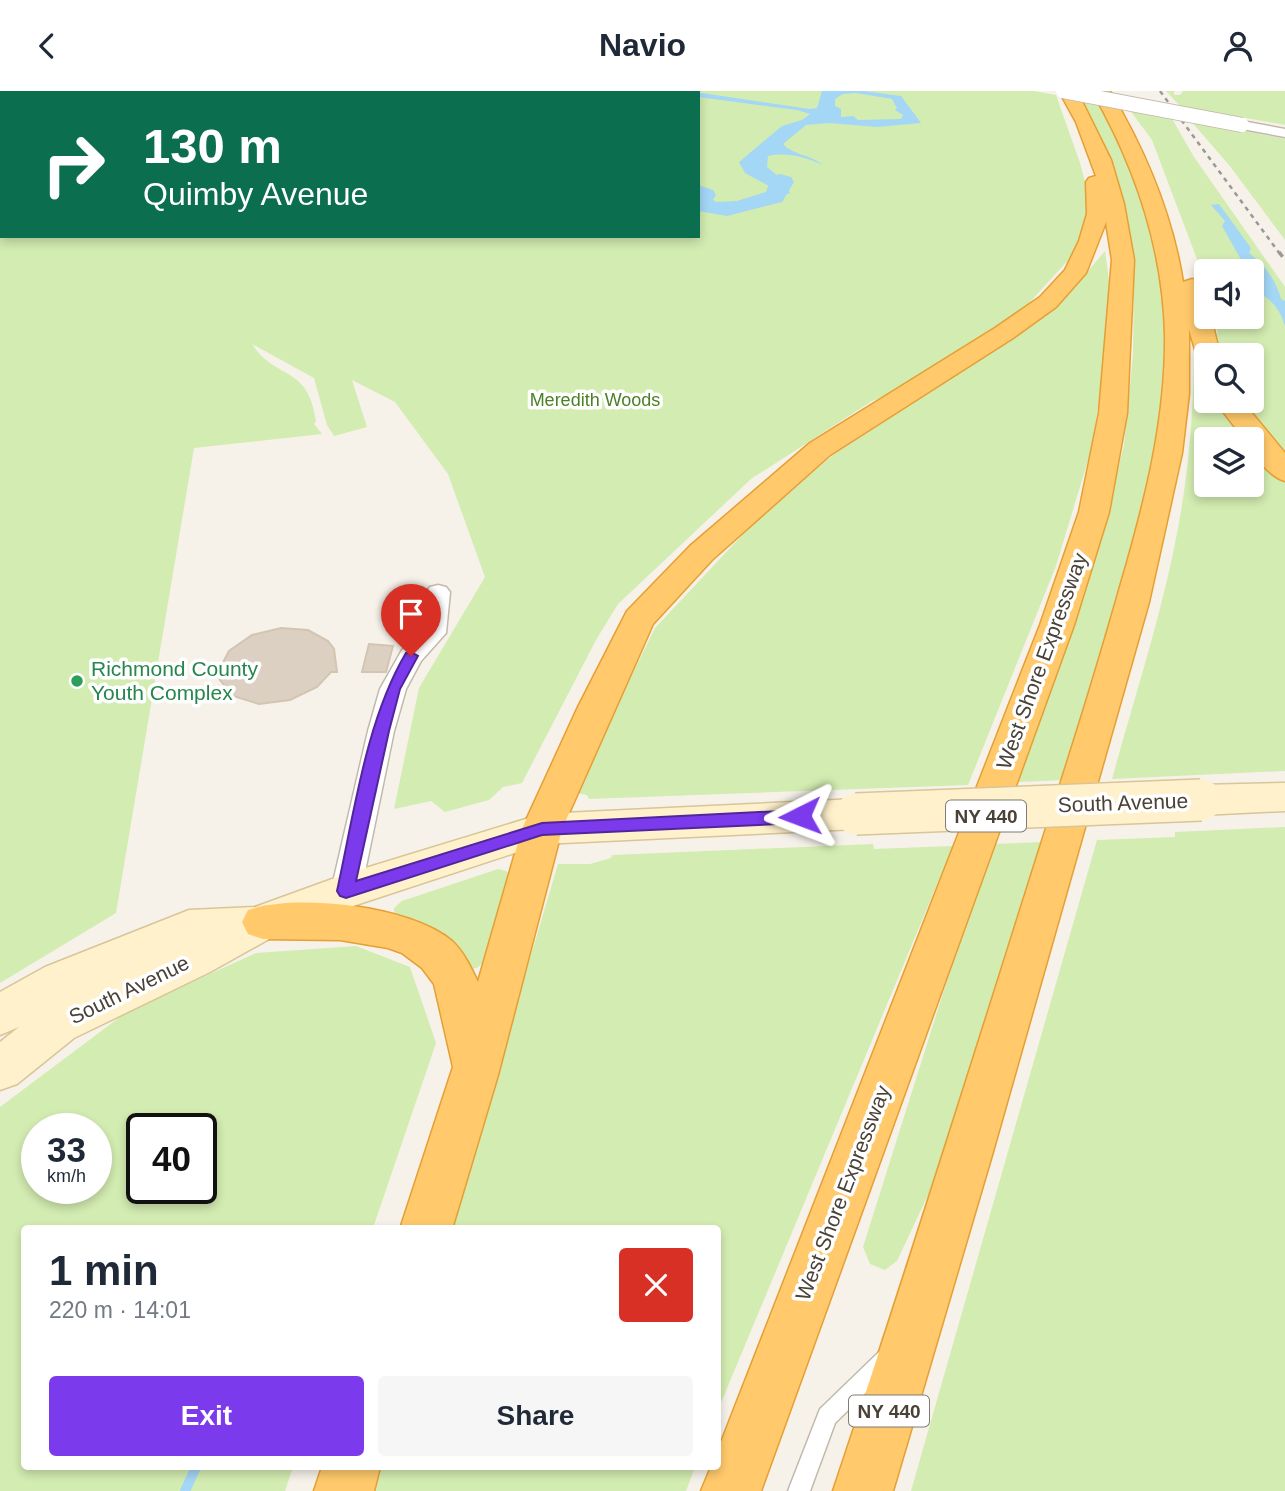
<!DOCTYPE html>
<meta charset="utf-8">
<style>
:root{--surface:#fff;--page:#f6f6f7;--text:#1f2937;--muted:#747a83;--accent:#7c3aed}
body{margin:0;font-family:Arial,sans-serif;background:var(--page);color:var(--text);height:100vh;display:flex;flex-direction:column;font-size:26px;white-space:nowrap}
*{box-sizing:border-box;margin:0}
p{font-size:23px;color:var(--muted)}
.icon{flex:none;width:38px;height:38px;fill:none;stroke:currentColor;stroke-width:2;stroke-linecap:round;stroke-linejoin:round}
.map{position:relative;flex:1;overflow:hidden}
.panel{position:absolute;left:21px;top:1134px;width:700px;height:245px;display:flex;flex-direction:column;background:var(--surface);border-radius:7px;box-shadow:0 4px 10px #0003}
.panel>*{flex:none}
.banner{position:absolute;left:0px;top:0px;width:700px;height:147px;box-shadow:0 4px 10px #0003;background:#0b6e4f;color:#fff;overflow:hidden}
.controls{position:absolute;left:1194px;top:168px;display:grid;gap:14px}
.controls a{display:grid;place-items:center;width:70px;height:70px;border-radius:7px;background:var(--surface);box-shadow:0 4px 10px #0003;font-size:35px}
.speed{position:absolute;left:21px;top:1022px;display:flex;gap:14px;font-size:35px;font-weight:700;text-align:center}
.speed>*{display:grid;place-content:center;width:91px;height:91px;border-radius:50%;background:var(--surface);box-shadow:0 4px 10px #0003;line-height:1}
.speed small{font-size:18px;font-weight:400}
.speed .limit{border:4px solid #111;border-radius:10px;background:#fff;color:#111}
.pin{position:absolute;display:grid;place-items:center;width:60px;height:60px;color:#fff;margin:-72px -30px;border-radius:50% 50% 50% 0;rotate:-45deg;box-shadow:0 0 7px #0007}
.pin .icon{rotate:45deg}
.me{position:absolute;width:77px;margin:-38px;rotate:267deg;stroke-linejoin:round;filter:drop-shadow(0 0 5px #0008)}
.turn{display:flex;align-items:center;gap:24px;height:147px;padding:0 28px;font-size:32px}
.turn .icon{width:91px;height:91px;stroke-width:2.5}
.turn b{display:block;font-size:49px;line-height:60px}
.round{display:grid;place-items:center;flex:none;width:74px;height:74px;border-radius:7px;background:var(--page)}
.summary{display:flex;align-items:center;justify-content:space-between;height:119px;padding:0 28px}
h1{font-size:42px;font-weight:700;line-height:52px}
.primary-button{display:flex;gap:14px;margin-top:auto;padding:14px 28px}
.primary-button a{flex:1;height:80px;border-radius:7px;background:var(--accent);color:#fff;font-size:28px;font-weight:700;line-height:80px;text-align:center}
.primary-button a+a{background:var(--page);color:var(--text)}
header{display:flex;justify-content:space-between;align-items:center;height:91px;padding:0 28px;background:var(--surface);font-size:32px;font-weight:700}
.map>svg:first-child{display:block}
</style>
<header><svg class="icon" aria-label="back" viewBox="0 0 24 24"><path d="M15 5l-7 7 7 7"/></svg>Navio<svg class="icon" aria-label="person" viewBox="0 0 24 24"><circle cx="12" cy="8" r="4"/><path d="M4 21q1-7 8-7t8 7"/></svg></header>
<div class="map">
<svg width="1285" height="1400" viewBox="0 0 1285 1400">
<rect width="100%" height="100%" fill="#f6f2ea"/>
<path fill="#e5e1db" d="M 101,0 L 429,0 L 95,2 Z"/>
<path fill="#d3ecb1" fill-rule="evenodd" d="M 418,0 L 1034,0 L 1056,4 L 1080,72 L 1091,114 L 1081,155 L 1021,221 L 907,296 L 872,310 L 751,388 L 618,513 L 596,549 L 522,692 L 503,696 L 489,709 L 445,721 L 431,710 L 394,718 L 419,597 L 485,486 L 448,383 L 395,311 L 352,289 L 367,336 L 334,345 L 327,334 L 314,287 L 252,253 C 276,290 308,273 316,330 L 314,333 L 322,343 L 194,357 L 116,822 L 0,892 L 0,138 L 2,145 L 698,145 L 698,2 L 412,2 Z
M 1166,0 L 1174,0 L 1174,4 L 1180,4 L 1183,0 L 1285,0 L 1285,34 L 1180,15 Z
M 1083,9 L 1101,13 C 1117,48 1137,83 1150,119 C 1155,134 1156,151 1159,166 C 1191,340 1117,525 1066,689 L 1018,691 L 1057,569 L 1098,457 L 1124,354 L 1133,264 L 1134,188 L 1126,119 L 1109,66 Z
M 1129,18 L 1171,26 L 1194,66 L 1285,196 L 1285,367 L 1242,310 L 1251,310 L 1251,264 L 1223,264 L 1217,247 L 1218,226 L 1251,226 L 1251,180 L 1206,180 L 1206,192 L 1152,49 Z
M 1190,29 L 1285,48 L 1285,149 L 1229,74 Z
M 1105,160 L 1110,197 L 1106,261 L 1092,356 L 1056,475 L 968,694 L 589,708 L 587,704 L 577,702 L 605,638 L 655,537 L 762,423 L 833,364 L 1010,250 L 1067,205 Z
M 1195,228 L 1206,268 L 1206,310 L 1226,310 L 1236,331 L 1250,348 L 1206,348 L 1206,394 L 1251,394 L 1251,350 L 1285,391 L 1285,680 L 1112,688 C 1139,590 1172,493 1185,393 C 1193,337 1194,283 1195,228 Z
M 1285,736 L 1285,1400 L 911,1400 L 1097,749 L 1175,746 L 1175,741 Z
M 1044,751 L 929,1102 L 897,1170 L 885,1179 L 870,1173 L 863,1156 L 990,753 Z
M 873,753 L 874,758 L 953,755 L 718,1319 L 718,1138 L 450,1138 L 558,773 L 590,773 L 611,767 L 612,764 Z
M 498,778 L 506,780 L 510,784 L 485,870 L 477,877 L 470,878 L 395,827 L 394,817 L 402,810 Z
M 356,855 L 410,876 L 436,952 L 373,1137 L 24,1138 L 24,1376 L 293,1376 L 285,1400 L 0,1400 L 0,1016 L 128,920 L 256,862 ZM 37,1038 L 96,1038 L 96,1097 L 37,1097 ZM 142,1038 L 201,1038 L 201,1097 L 142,1097 Z
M 379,1376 L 695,1376 L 686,1400 L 372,1400 Z"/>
<path fill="#a4d6f5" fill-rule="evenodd" d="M 645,0 L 688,0 L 810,18 L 817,17 L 822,0 L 864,0 L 901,5 L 921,32 L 877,36 L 829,32 L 806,34 L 783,53 C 793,64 811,64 823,74 C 805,66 788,61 768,65 L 767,76 L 786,92 L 790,102 L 765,113 L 740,117 L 765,105 L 771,96 L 745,82 L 739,71 L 782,35 L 802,29 L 810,23 L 797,19 L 698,6 L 698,2 ZM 856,2 L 892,8 L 897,17 L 895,19 L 903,24 L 901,28 L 858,29 L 853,25 L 841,26 L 841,18 L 835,15 L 835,8 L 843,3 Z
M 1219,113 L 1251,157 L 1249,162 C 1265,174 1276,189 1281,208 L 1285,210 L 1285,235 C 1279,216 1270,206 1251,198 L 1251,180 L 1241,180 L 1243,172 L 1222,135 L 1225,130 L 1211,114 Z"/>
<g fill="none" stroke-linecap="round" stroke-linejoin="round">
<path stroke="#a4d6f5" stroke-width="10" d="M 185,1400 L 196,1376"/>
<path fill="#a4d6f5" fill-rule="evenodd" d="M 780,83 L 791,86 L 794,91 L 782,111 L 727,125 L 698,120 L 698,94 L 713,99 L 716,104 L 713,109 L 716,111 L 737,110 L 766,101 L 772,85 Z"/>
</g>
<path fill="#dbd0c2" stroke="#d3c5b1" stroke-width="2" d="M 281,537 L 308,539 L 328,550 L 334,558 L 337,581 L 331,581 L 317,596 L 290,609 L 259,613 L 233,605 L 220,589 L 219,579 L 229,560 L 252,544 Z
M 369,553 L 393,555 L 386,581 L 362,581 Z"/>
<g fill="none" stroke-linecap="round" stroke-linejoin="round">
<defs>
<path id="lane" d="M 167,0 L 175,0 L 165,2 Z
M 299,0 L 307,0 L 309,2 L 301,2 Z
M 0,64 L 2,64 L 0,69 Z
M 886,1258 L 893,1261 L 896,1268 L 893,1275 L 835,1332 L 810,1400 L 788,1400 L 820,1318 L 879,1261 Z"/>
<path id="street" d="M 1242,30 L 1285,38 L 1285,46 L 1237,37 L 1235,34 Z
M 438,494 L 446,496 L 450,501 L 446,542 L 421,570 L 406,598 L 394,640 L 361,800 L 357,809 L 346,812 L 335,809 L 331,800 L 368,640 L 380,598 L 402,559 L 422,540 L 426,501 L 430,496 Z"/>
<path id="secondary" d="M 12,0 L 33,0 L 10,2 Z
M 1285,692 L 1285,720 L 1201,724 L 1187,719 L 1182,709 L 1187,699 L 1201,694 Z
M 856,708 L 870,713 L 876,723 L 870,733 L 856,738 L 542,753 L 359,813 L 278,843 L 210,881 L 74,947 L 17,993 L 0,999 L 0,951 L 19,936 L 0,944 L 0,901 L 45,876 L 189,819 L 255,816 L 346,783 L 542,723 Z"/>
<path id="highway" d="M 1059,0 L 1077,0 L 1111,69 L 1124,113 L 1134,169 L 1127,322 L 1109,421 L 1074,534 L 761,1400 L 701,1400 L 711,1376 L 718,1376 L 718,1359 L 1040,534 L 1079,421 L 1099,322 L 1112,169 L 1106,131 L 1086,182 L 1056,216 L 1013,247 L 830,364 L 712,469 L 653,533 L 562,738 L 498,984 L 452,1138 L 400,1138 L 453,976 L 434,893 L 422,877 L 402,862 L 388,857 L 340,849 L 263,848 L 248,843 L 242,831 L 248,819 C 297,802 411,815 452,850 C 464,861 471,877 478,891 L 522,738 L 578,616 L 627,520 L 690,455 L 810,352 L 995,237 L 1040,206 L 1065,179 L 1079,150 L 1087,123 L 1086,91 L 1089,87 L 1096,85 L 1076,31 Z
M 1092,0 L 1110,0 C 1145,59 1172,122 1183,191 L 1192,188 L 1200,190 L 1206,204 L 1206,226 L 1211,226 L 1220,264 L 1206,264 L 1206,271 L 1198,269 L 1189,238 L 1189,303 L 1182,362 L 1149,511 L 992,1064 L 893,1400 L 833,1400 C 908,1177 978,952 1049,728 C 1074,651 1098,574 1120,496 C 1144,414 1166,330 1165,244 C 1163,157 1135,75 1092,0 Z
M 1215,310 L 1242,310 L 1285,362 L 1285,390 C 1270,386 1251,364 1251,348 L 1244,348 Z
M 322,1376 L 380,1376 L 374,1400 L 314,1400 Z"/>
</defs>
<use href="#lane" stroke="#c2b9ac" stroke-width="3"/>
<use href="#street" stroke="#c2b9ac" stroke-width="3"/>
<use href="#secondary" stroke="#d8c598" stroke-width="3"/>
<use href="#highway" stroke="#e69f34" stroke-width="3"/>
<use href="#lane" fill="#fff" fill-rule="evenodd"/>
<use href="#street" fill="#fff" fill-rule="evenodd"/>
<use href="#secondary" fill="#fff1cb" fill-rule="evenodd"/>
<use href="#highway" fill="#ffc96c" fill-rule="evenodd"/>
<path stroke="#999" stroke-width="2.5" stroke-dasharray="4.5 4.5" stroke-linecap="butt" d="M 1160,0 L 1280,163"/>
<path stroke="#999" stroke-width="3.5" stroke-dasharray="6 6" stroke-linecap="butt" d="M 1279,161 L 1285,169"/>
<defs>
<path id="street-bridge" d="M 1063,0 L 1242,34"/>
<path id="secondary-bridge" d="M 856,723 L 1201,709"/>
</defs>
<use href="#street-bridge" stroke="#c2b9ac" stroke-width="16" stroke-linecap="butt"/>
<use href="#secondary-bridge" stroke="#d8c598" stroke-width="44" stroke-linecap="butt"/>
<use href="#street-bridge" stroke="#fff" stroke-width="14"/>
<use href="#secondary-bridge" stroke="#fff1cb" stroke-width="41"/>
</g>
<path fill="#7c3aed" stroke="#51269a" stroke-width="2" d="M 411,561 L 418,565 L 400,598 L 389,640 L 356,790 L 542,732 L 800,719 L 808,725 L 800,732 L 542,744 L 346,807 L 340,805 L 337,800 C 354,723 366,629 406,562 Z"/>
<circle fill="#2e9e5b" stroke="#fff" stroke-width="2.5" cx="77" cy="590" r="7"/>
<g text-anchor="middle" stroke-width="7" stroke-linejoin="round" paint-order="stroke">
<g font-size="18" fill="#4b8026" stroke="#fff">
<text x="595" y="315">Meredith Woods</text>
</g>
<g fill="#fff" stroke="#807b73" stroke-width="2">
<rect x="946" y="709.5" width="80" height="31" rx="5"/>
<rect x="849" y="1304.5" width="80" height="31" rx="5"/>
</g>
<g font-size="19" font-weight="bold" fill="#4a4237">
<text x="986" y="732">NY 440</text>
<text x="889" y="1327">NY 440</text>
</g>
<g font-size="21" fill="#4a4237" stroke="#fff">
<text transform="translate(1042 570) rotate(-70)" y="7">West Shore Expressway</text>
<text transform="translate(1123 712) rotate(-2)" y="7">South Avenue</text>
<text transform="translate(129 899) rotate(-26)" y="7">South Avenue</text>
<text transform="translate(843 1102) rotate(-69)" y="7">West Shore Expressway</text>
</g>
<g font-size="21" fill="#27864d" stroke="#fff" text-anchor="start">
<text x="91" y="585">Richmond County<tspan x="91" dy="24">Youth Complex</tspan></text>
</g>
</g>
</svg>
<div class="controls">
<a><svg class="icon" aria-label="sound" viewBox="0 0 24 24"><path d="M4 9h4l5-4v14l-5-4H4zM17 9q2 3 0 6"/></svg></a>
<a><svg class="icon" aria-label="search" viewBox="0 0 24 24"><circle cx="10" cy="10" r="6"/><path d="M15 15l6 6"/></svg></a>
<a><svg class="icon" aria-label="layers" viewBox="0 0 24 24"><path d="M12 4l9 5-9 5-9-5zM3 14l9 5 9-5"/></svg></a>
</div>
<div class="speed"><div>33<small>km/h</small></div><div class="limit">40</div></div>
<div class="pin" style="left:411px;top:565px;background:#d93025"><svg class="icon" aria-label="arrive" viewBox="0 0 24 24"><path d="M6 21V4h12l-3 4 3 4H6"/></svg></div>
<svg class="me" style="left:800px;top:725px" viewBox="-20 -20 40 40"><path d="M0-17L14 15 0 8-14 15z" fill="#7c3aed" stroke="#fff" stroke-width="4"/></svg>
<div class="banner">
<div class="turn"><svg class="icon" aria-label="right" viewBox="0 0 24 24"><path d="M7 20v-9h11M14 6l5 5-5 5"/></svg><div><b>130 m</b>Quimby Avenue</div></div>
</div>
<section class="panel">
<div class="summary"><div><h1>1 min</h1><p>220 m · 14:01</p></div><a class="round" style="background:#d93025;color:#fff"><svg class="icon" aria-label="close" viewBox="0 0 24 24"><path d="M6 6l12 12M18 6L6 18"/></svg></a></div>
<div class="primary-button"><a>Exit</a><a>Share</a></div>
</section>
</div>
